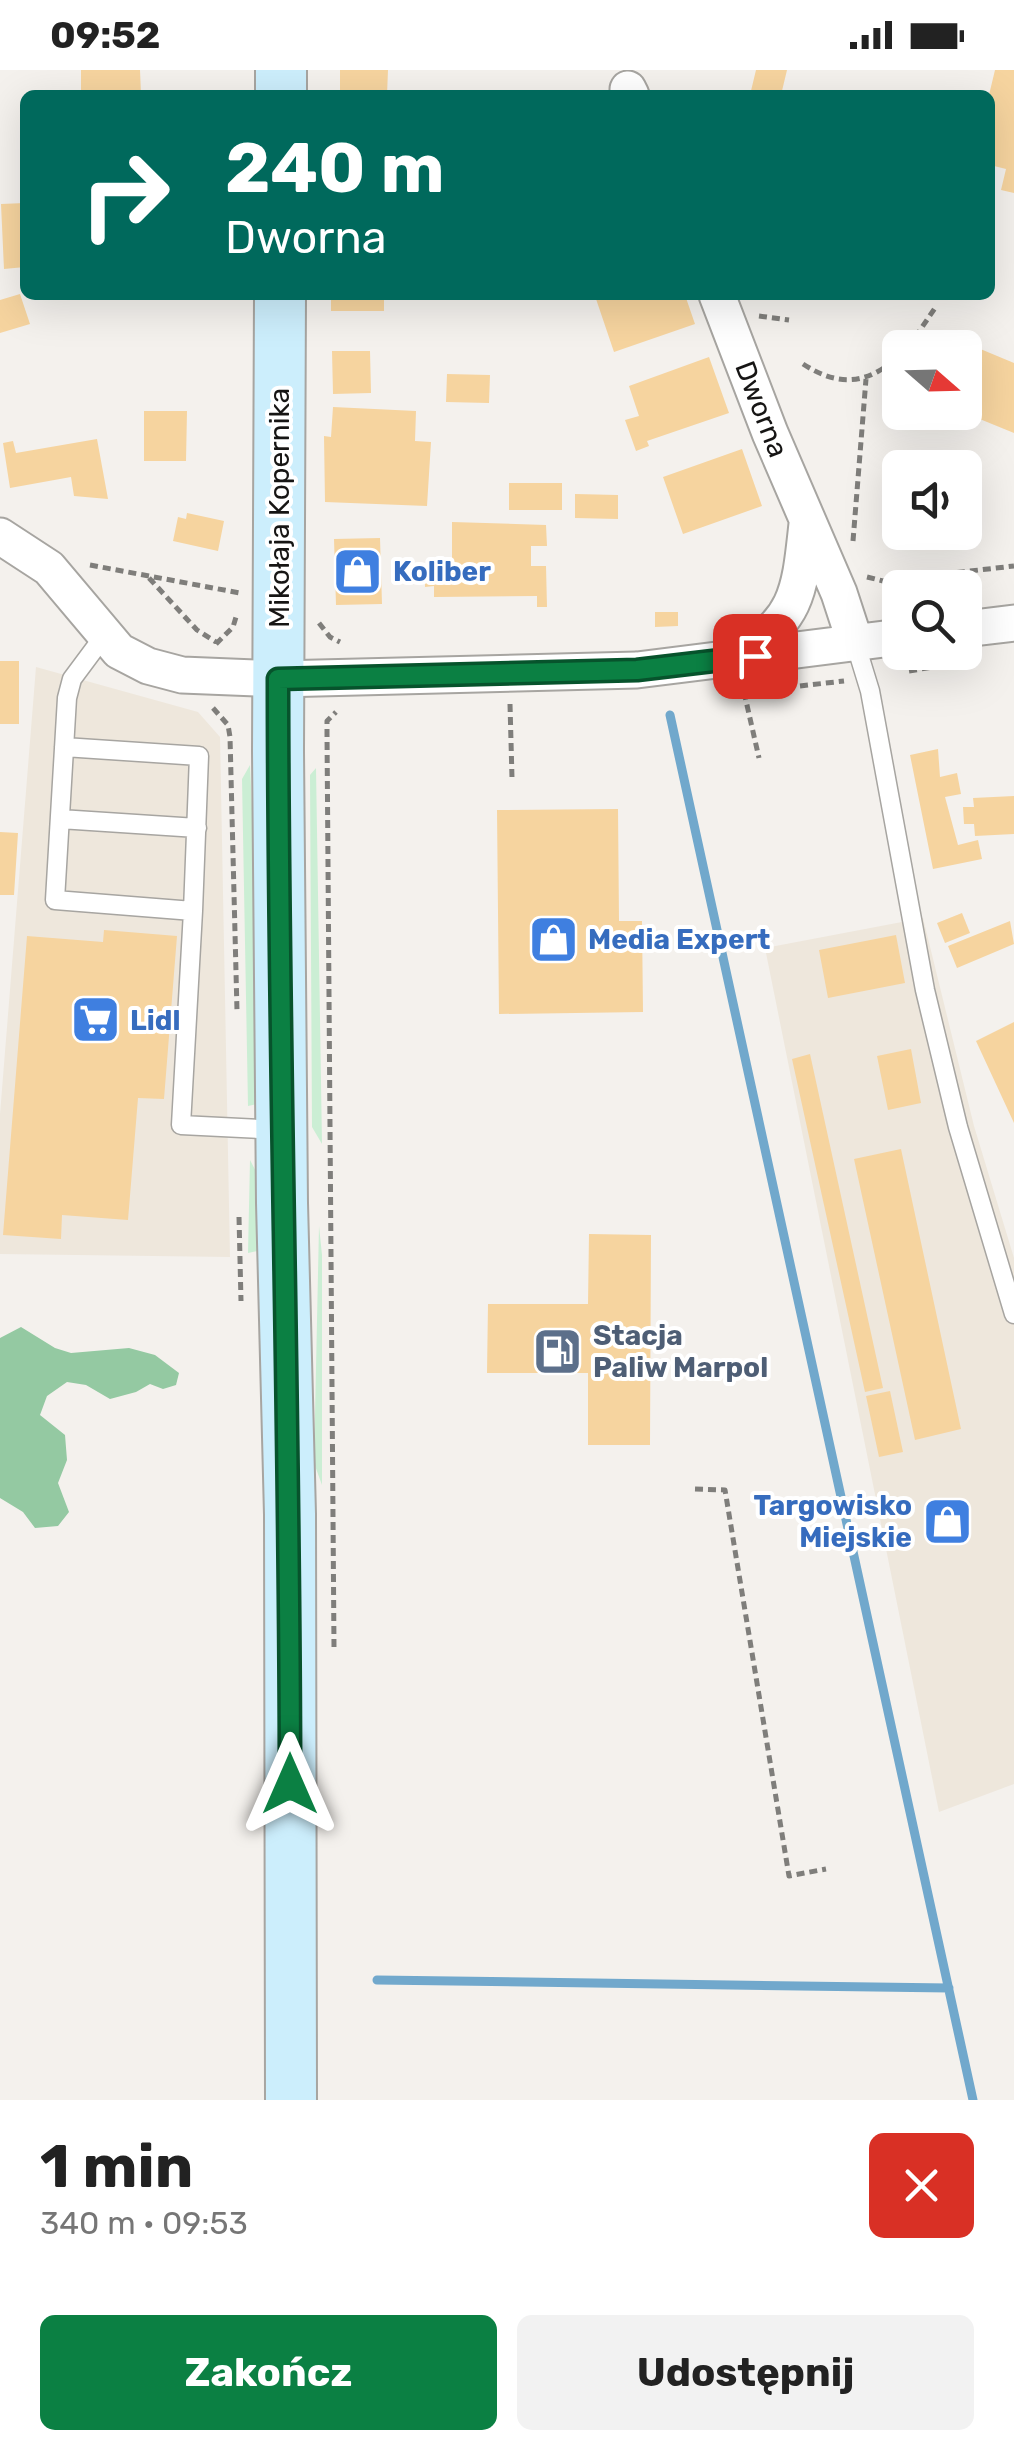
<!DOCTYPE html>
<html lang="pl">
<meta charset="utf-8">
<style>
:root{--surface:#fff;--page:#f2f2f2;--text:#222;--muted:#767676;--accent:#0b8043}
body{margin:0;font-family:Rubik,sans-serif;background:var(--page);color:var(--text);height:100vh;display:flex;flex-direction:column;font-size:38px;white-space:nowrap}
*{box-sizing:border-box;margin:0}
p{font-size:32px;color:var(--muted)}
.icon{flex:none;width:55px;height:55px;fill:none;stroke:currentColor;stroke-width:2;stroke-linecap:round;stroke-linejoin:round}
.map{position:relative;height:2030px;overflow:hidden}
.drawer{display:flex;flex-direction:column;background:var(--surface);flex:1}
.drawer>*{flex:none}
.banner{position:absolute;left:20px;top:20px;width:975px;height:210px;border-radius:15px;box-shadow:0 10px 40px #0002;background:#00695c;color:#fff;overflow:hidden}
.needle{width:65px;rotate:110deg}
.controls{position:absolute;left:882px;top:260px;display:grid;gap:20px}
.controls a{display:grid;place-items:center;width:100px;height:100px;border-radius:15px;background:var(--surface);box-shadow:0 10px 40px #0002;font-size:50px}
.pin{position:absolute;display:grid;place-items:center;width:85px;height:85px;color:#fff;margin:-42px;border-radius:20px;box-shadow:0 5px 15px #0006}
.me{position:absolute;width:110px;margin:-55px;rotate:0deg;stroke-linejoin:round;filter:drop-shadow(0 0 8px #0008)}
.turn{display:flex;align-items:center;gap:35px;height:210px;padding:0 40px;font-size:45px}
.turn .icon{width:130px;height:130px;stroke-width:2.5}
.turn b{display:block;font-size:70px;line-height:85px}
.round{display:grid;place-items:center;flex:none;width:105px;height:105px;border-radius:15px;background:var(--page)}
.summary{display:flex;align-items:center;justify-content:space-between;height:170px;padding:0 40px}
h1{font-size:60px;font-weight:700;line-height:75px}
.primary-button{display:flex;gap:20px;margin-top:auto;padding:20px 40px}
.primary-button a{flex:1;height:115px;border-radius:15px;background:var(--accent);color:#fff;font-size:40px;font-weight:700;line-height:115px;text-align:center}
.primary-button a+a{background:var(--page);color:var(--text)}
.status{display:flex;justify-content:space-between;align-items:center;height:70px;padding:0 50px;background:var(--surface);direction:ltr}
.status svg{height:28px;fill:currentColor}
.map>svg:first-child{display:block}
</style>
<div class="status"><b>09:52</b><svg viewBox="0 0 49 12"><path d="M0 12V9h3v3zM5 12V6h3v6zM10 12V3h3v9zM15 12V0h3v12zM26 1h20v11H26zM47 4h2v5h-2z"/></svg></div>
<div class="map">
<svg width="1014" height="2030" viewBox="0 0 1014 2030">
<rect width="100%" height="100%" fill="#f4f1ed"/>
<path fill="#eee7dc" d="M 36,597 L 198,642 L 220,667 L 230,1187 L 0,1184 L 0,1044 Z
M 923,848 L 974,1056 L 1014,1188 L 1014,1714 L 939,1742 L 765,878 Z"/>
<path fill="#cbeed4" d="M 250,695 L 266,1032 L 248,1036 L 242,709 Z
M 316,698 L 322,1074 L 312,1057 L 310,705 Z
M 250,1090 L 264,1117 L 262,1180 L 248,1183 Z
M 319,1156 L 322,1185 L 322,1415 L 314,1393 Z"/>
<path fill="#94c9a2" d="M 21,1257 L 55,1278 L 71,1283 L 129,1278 L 155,1285 L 179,1303 L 176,1315 L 163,1319 L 150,1314 L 136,1322 L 110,1329 L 86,1315 L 67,1312 L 47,1326 L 40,1345 L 65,1365 L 67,1390 L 58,1413 L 69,1442 L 58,1456 L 35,1458 L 23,1442 L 0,1428 L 0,1268 Z"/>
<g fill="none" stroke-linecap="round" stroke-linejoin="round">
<path stroke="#71a8cc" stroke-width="9" d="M 670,645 L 973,2030
M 377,1910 L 949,1918"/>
</g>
<path fill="#f6d49f" d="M 81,0 L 140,0 L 141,25 L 81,25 Z
M 340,0 L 388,0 L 387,25 L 340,25 Z
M 756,0 L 787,0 L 781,25 L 750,25 Z
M 995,0 L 1014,0 L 1014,123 L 1001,120 L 1006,99 L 990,95 L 989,25 Z
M 25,133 L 25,197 L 4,199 L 1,134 Z
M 20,224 L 30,254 L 0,263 L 0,230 Z
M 331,225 L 384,225 L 384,241 L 331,241 Z
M 685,225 L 695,254 L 614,282 L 595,226 Z
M 978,278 L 1014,293 L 1014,363 L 965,343 L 965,310 Z
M 332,281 L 370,281 L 371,323 L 333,324 Z
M 709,287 L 729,343 L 647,371 L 649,376 L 636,381 L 625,350 L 639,346 L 629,316 Z
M 447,304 L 490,305 L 489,333 L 446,332 Z
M 333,337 L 416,341 L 415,371 L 431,372 L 427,436 L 325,432 L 324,366 L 331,367 Z
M 144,341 L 187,341 L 186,391 L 144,391 Z
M 97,369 L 108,429 L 74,426 L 71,407 L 10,418 L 3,373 L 13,371 L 16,383 Z
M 742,379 L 762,436 L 683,464 L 663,407 Z
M 509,413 L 562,413 L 562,440 L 509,440 Z
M 575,424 L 618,425 L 618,449 L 575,448 Z
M 187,443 L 224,451 L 218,481 L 173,471 L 178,447 L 186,449 Z
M 452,452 L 546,455 L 547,476 L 531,476 L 531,496 L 546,496 L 547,537 L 537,537 L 537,526 L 434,527 L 434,516 L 425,517 L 425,497 L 452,497 Z
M 380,468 L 382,534 L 336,535 L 334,469 Z
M 655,542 L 678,542 L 678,556 L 655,557 Z
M 0,591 L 19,591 L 19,654 L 0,654 Z
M 938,679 L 940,707 L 957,703 L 961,724 L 945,727 L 958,775 L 978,770 L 982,789 L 933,799 L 910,685 Z
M 1014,726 L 1014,764 L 975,766 L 974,754 L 964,754 L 963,737 L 974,737 L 973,728 Z
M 618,739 L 619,851 L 642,851 L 643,942 L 499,944 L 497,740 Z
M 0,762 L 18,763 L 14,825 L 0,825 Z
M 962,843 L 970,863 L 945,873 L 937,853 Z
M 1010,851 L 1014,874 L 957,898 L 948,876 Z
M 104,860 L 177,866 L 164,1029 L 138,1028 L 128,1150 L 62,1145 L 61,1169 L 3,1165 L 27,866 L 103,872 Z
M 896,865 L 905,913 L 828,928 L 819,880 Z
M 1014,952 L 1014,1053 L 976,971 Z
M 911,979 L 921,1033 L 888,1040 L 877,986 Z
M 810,984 L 883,1318 L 865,1322 L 792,989 Z
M 901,1079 L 961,1359 L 915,1370 L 854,1089 Z
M 589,1164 L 651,1165 L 650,1375 L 588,1375 L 588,1303 L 487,1303 L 488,1234 L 588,1234 Z
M 890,1321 L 903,1382 L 879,1387 L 866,1326 Z"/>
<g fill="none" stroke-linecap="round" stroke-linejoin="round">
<defs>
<path id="lane" d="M 104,566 L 72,609 L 67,628 L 55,830 L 193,841 L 181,1055 L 280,1060
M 855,572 L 870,621 L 925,920 L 958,1057 L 1014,1244
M 64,677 L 199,686 L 193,841
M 60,749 L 197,758"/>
<path id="street" d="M 628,19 L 631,25
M 717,225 L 770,363 L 839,523 L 855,572
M 0,466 L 49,498 L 119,581 L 148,596 L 182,605 L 278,609 L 637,600 L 900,567
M 965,559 L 1014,553
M 737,583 C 799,553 800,517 807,454"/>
<path id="secondary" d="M 281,25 L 281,0
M 280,225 L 278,681 L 282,1133 L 290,1444 L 291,2030"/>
</defs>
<use href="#lane" stroke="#a7a5a1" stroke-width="21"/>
<use href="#street" stroke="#a7a5a1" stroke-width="39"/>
<use href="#secondary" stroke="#a7a5a1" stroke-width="54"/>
<path stroke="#7f7e7b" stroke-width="5" stroke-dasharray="8 5" stroke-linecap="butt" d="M 759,246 L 789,250
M 908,278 L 937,235
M 803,294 C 840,318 869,314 900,285
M 853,471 L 866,309
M 90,495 L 240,523
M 867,507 L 883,511 L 1014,496
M 149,508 L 197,560 L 216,572
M 319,553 L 330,567 L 340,572
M 216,574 L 233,557 L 236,547
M 909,601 L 957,593
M 800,616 L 844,611
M 744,622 L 759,688
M 510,634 L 512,708
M 213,638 L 228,655 L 230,667 L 237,941
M 239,1147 L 241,1231
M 695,1419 L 725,1420 L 789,1806 L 826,1799
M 334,1577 L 327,664 L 327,651 L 336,642"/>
<use href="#lane" stroke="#fff" stroke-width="18"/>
<use href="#street" stroke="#fff" stroke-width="35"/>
<use href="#secondary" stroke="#cceefc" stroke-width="50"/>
</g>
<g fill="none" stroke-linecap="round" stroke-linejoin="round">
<defs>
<path id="route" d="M 290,1714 C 290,1345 278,977 278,609 L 637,600 L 755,586"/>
</defs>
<use href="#route" stroke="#07532c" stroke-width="25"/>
<use href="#route" stroke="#0b8043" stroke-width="18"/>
</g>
<defs>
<symbol id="shop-square" viewBox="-11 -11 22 22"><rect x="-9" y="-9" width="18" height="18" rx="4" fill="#3f7fe0" stroke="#fff"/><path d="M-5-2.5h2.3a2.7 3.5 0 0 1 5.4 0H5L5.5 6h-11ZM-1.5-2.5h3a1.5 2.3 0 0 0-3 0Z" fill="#fff"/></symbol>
<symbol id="supermarket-square" viewBox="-11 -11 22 22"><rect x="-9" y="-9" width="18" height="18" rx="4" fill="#3f7fe0" stroke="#fff"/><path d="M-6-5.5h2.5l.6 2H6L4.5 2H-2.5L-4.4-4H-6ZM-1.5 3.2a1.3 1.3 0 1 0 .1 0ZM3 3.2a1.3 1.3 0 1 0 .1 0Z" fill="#fff"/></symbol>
<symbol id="fuel-square" viewBox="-11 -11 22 22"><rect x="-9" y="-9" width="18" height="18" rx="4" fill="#5c6f8a" stroke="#fff"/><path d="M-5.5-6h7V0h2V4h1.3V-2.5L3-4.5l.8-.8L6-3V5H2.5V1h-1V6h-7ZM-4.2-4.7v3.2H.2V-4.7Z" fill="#fff"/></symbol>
</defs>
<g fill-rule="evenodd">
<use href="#shop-square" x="330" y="474" width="55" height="55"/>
<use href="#shop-square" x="526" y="842" width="55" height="55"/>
<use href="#supermarket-square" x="68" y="922" width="55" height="55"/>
<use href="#fuel-square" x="530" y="1254" width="55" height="55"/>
<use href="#shop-square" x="920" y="1424" width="55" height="55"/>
</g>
<g text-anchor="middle" stroke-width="8" stroke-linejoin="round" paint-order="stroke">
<g font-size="28" fill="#161514" stroke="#fff">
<text transform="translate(762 339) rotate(69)" y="10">Dworna</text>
<text transform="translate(279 438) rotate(-90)" y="10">Mikołaja Kopernika</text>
</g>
<g font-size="28" font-weight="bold" fill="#366cbe" stroke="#fff" text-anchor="start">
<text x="393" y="511">Koliber</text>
<text x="588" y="879">Media Expert</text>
<text x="130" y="960">Lidl</text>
<text x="912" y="1445" text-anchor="end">Targowisko<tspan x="912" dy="32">Miejskie</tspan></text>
</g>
<g font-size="28" font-weight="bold" fill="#4e5e75" stroke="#fff" text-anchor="start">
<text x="593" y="1275">Stacja<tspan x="593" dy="32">Paliw Marpol</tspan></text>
</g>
</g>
</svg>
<div class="controls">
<a><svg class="needle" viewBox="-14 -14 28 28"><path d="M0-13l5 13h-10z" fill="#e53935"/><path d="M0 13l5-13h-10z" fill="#767676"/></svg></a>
<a><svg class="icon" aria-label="sound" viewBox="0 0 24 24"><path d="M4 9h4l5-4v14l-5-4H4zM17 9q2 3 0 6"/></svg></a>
<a><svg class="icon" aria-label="search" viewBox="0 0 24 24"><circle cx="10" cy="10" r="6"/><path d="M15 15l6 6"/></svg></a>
</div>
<div class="pin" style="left:755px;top:586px;background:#d93025"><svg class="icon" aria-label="arrive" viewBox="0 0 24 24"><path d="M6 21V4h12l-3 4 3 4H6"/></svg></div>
<svg class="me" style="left:290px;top:1714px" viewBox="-20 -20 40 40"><path d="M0-17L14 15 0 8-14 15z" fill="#0b8043" stroke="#fff" stroke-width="4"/></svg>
<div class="banner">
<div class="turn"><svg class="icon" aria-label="right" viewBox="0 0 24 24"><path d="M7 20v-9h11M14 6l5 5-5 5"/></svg><div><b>240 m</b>Dworna</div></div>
</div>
</div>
<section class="drawer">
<div class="summary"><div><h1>1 min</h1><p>340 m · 09:53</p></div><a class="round" style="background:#d93025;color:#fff"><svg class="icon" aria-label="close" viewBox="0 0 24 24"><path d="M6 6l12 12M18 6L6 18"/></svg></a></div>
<div class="primary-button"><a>Zakończ</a><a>Udostępnij</a></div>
</section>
